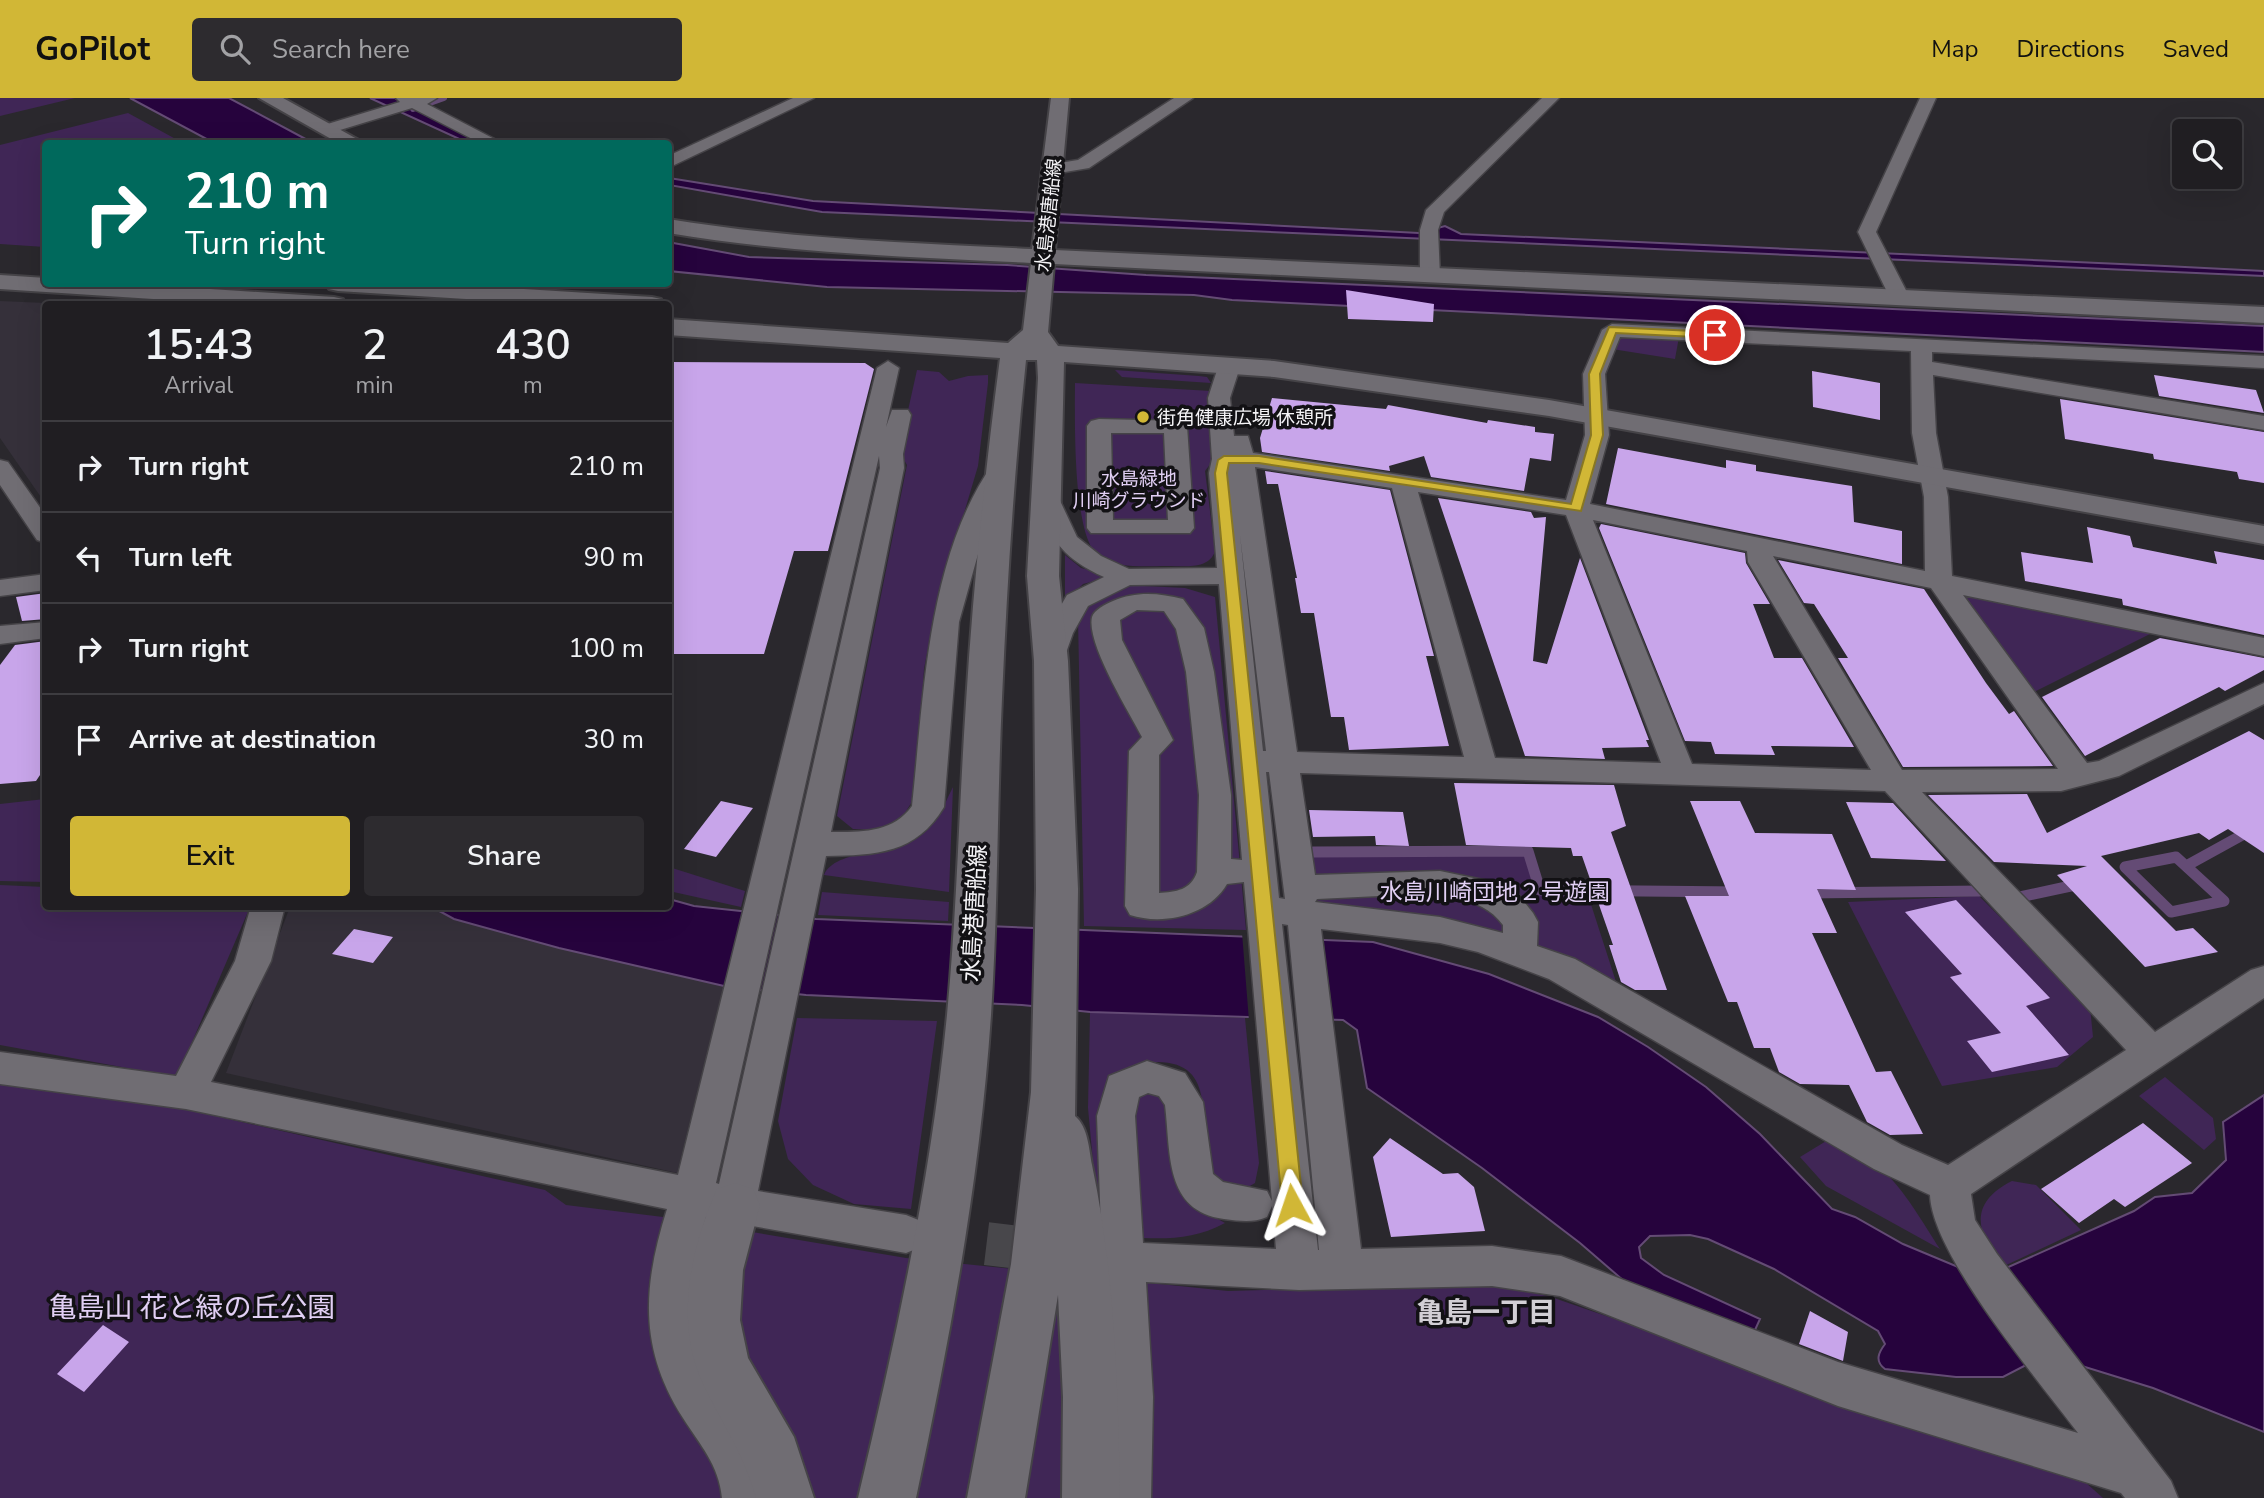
<!DOCTYPE html>
<meta charset="utf-8">
<style>
:root{--surface:#201e22;--page:#2d2b2f;--text:#f1f3f6;--muted:#a2a2a5;--line:#3d3c40;--accent:#d1b736}
body{margin:0;font-family:"Nunito Sans","Noto Sans JP",sans-serif;background:var(--page);color:var(--text);height:100vh;display:flex;flex-direction:column;font-size:26px;white-space:nowrap}
*{box-sizing:border-box;margin:0}
p{font-size:23px;color:var(--muted)}
.icon{flex:none;width:38px;height:38px;fill:none;stroke:currentColor;stroke-width:2;stroke-linecap:round;stroke-linejoin:round}
.map{position:relative;flex:1;overflow:hidden}
.sheet{position:absolute;left:42px;top:203px;width:630px;height:609px;display:flex;flex-direction:column;background:var(--surface);border-radius:7px;box-shadow:0 7px 28px #0002,0 0 0 2px var(--line)}
.sheet>*{flex:none}
.top-card{position:absolute;left:42px;top:42px;width:630px;height:147px;border-radius:7px;box-shadow:0 7px 28px #0002,0 0 0 2px var(--line);background:#00695c;color:#fff;overflow:hidden}
.tools{position:absolute;left:2172px;top:21px;display:grid;gap:14px}
.tools a{display:grid;place-items:center;width:70px;height:70px;border-radius:7px;background:var(--surface);box-shadow:0 7px 28px #0002,0 0 0 2px var(--line);font-size:35px}
.pin{position:absolute;display:grid;place-items:center;width:60px;height:60px;color:#fff;margin:-30px;border:4px solid #fff;border-radius:50%;box-shadow:0 2px 7px #0007}
.me{position:absolute;width:77px;margin:-38px;rotate:355deg;stroke-linejoin:round;filter:drop-shadow(0 0 5px #0008)}
.turn{display:flex;align-items:center;gap:24px;height:147px;padding:0 28px;font-size:32px}
.turn .icon{width:91px;height:91px;stroke-width:2.5}
.turn b{display:block;font-size:49px;line-height:60px}
.eta{display:flex;justify-content:space-evenly;align-items:center;height:119px;text-align:center}
.eta b{font-size:42px;font-weight:600;line-height:49px}
.cta{display:flex;gap:14px;margin-top:auto;padding:14px 28px}
.cta a{flex:1;height:80px;border-radius:7px;background:var(--accent);color:#111;font-size:28px;font-weight:600;line-height:80px;text-align:center}
.cta a+a{background:var(--page);color:var(--text)}
ul{padding:0;list-style:none}
li{display:flex;align-items:center;gap:21px;height:91px;padding:0 28px;border-top:2px solid var(--line)}
li div{flex:1}
li b{display:block;font-size:26px}
li em{font-style:normal}
header{display:flex;align-items:center;gap:42px;box-sizing:border-box;height:98px;padding:0 35px;background:var(--accent);color:#111}
header strong{font-size:33px}
nav{display:flex;gap:38px;margin-inline-start:auto;font-size:24px}
.search{width:490px;height:63px;background:var(--page);display:flex;align-items:center;gap:18px;box-sizing:border-box;padding:0 24px;border-radius:7px;color:var(--muted);font-size:26px}
.map>svg:first-child{display:block}
</style>
<header>
<strong>GoPilot</strong>
<div class="search"><svg class="icon" aria-label="search" viewBox="0 0 24 24"><circle cx="10" cy="10" r="6"/><path d="M15 15l6 6"/></svg>Search here</div>
<nav><a>Map</a><a>Directions</a><a>Saved</a></nav>
</header>
<div class="map">
<svg width="2264" height="1400" viewBox="0 0 2264 1400">
<rect width="100%" height="100%" fill="#2a282d"/>
<path fill="#35303a" d="M 0,203 L 69,206 L 46,206 L 45,405 L 0,340 Z
M 290,809 L 432,809 L 454,821 L 559,850 L 724,888 L 677,1075 L 226,975 Z"/>
<path fill="#402656" d="M 0,0 L 75,0 L 0,18 Z
M 128,15 L 183,45 L 46,46 L 45,149 L 0,146 L 0,47 Z
M 1617,237 L 1679,239 L 1675,261 L 1612,251 Z
M 917,272 L 939,274 L 949,283 L 968,278 L 988,277 L 988,285 L 978,368 L 935,513 L 924,571 L 915,699 L 903,718 L 878,732 L 853,731 L 837,718 L 907,367 L 899,353 Z
M 1115,272 L 1199,278 L 1207,279 L 1211,285 L 1122,279 Z
M 1075,285 L 1211,293 L 1217,357 L 1205,373 L 1215,453 C 1209,472 1184,468 1167,468 C 1145,468 1118,471 1099,458 C 1072,441 1075,318 1075,285 Z
M 1065,457 L 1081,470 L 1114,478 L 1083,486 L 1065,504 Z
M 1124,487 L 1185,490 L 1215,499 L 1246,832 L 1084,828 L 1078,520 L 1089,505 Z
M 1971,496 L 2156,533 L 2032,595 L 1964,500 Z
M 953,689 L 949,794 L 824,777 C 836,750 893,758 919,739 C 936,727 944,707 953,689 Z
M 45,701 L 45,784 L 0,783 L 0,706 Z
M 1526,754 L 1538,794 L 1587,794 L 1618,890 L 1318,805 L 1311,755 Z
M 669,769 L 745,793 L 741,809 L 669,793 Z
M 0,787 L 45,789 L 46,808 L 250,809 L 177,979 L 0,947 Z
M 822,794 L 949,804 L 948,823 L 818,817 Z
M 1979,798 L 2090,909 L 2093,939 L 2057,969 L 1942,988 L 1848,804 Z
M 1090,914 L 1245,920 L 1259,1065 L 1255,1085 L 1243,1092 L 1227,1092 C 1219,1084 1211,1077 1208,1066 C 1197,1029 1220,964 1157,964 C 1136,964 1123,970 1109,984 L 1097,1107 L 1088,1010 Z
M 797,920 L 937,923 L 911,1111 L 854,1106 L 813,1087 L 788,1061 L 778,1023 Z
M 0,970 L 545,1092 L 566,1107 L 663,1119 L 906,1160 L 1228,1193 L 1499,1186 L 1554,1200 L 2085,1384 L 2103,1400 L 0,1400 Z
M 2165,979 L 2213,1020 L 2216,1041 L 2204,1052 L 2139,998 Z
M 1141,994 L 1164,994 L 1174,1013 L 1178,1089 C 1190,1108 1206,1114 1225,1125 C 1197,1140 1173,1141 1143,1140 C 1139,1101 1121,1027 1141,994 Z
M 1836,1037 C 1893,1072 1905,1096 1940,1151 L 1826,1088 L 1800,1059 Z
M 2012,1083 L 2036,1087 L 2081,1132 L 2002,1169 C 1976,1135 1968,1105 2012,1083 Z"/>
<path fill="#26033d" stroke="#644b75" stroke-width="2" d="M 130,0 L 229,0 L 313,45 L 214,45 Z
M 370,0 L 395,0 L 485,45 L 468,45 Z
M 669,80 L 813,103 L 1419,135 L 1445,128 L 1461,136 L 2165,168 L 2264,173 L 2264,178 L 822,114 L 669,87 Z
M 668,144 L 749,159 L 1007,167 L 1146,177 L 2264,228 L 2264,254 L 1232,202 L 1194,197 L 827,189 L 669,173 Z
M 669,801 L 694,808 L 816,821 L 1373,844 L 1489,876 L 1598,919 L 1648,949 L 1706,989 L 1760,1036 L 1832,1111 L 1855,1119 L 1903,1146 L 1958,1169 L 2004,1171 L 2134,1113 L 2155,1099 L 2192,1095 L 2226,1062 L 2223,1024 L 2264,997 L 2264,1334 L 2153,1290 L 2069,1264 L 2026,1267 L 2003,1279 L 1956,1279 L 1885,1271 C 1874,1263 1879,1254 1885,1246 L 1878,1233 L 1774,1171 L 1708,1141 L 1690,1137 L 1650,1138 L 1639,1149 L 1641,1160 L 1664,1177 L 1760,1221 L 1755,1232 L 1751,1234 L 1624,1183 L 1580,1145 L 1482,1070 L 1367,990 L 1357,932 L 1343,922 L 1090,914 L 1022,907 L 806,897 L 724,888 L 559,850 L 454,821 L 432,809 L 668,808 Z"/>
<path fill="#2a282d" d="M 1242,835 L 1323,839 L 1334,924 L 1249,923 Z"/>
<g fill="none" stroke-linecap="round" stroke-linejoin="round">
<path stroke="#644b75" stroke-width="6" d="M 413,11 L 444,0"/>
<path stroke="#644b75" stroke-width="11" d="M 1313,754 L 1528,753 L 1540,792 L 1741,794
M 2176,759 L 2224,803 L 2171,814 L 2125,769 Z
M 2186,768 L 2264,725
M 1806,795 L 1981,793
M 2020,799 L 2080,786"/>
</g>
<path fill="#c8a5ea" d="M 1346,192 L 1434,206 L 1433,224 L 1348,221 Z
M 668,264 L 865,265 L 874,271 L 828,453 L 794,453 L 764,556 L 668,556 Z
M 1812,273 L 1880,285 L 1880,322 L 1813,309 Z
M 2154,277 L 2256,292 L 2264,315 L 2159,298 Z
M 1272,300 L 1386,311 L 1388,307 L 1487,325 L 1488,322 L 1535,329 L 1535,334 L 1554,336 L 1551,363 L 1530,360 L 1524,393 L 1431,379 L 1424,358 L 1389,368 L 1390,373 L 1262,354 L 1260,340 Z
M 2060,301 L 2264,334 L 2264,385 L 2239,381 L 2237,374 L 2154,361 L 2153,356 L 2065,341 Z
M 1618,350 L 1726,370 L 1726,362 L 1756,367 L 1756,373 L 1852,388 L 1854,424 L 1902,433 L 1902,466 L 1606,406 Z
M 1265,373 L 1390,392 L 1434,558 L 1426,558 L 1449,648 L 1349,652 L 1344,619 L 1331,619 L 1314,515 L 1301,515 L 1295,480 L 1297,480 L 1278,386 L 1267,386 Z
M 1438,400 L 1531,414 L 1534,420 L 1546,419 L 1533,563 L 1547,566 L 1580,460 L 1649,642 L 1646,642 L 1649,649 L 1602,650 L 1605,661 L 1525,658 Z
M 1601,426 L 1745,455 L 1746,465 L 1770,506 L 1753,506 L 1774,560 L 1802,560 L 1854,649 L 1771,648 L 1775,657 L 1715,656 L 1711,644 L 1685,643 L 1599,430 Z
M 2087,429 L 2130,438 L 2133,449 L 2217,466 L 2214,453 L 2264,462 L 2264,537 L 2123,507 L 2122,501 L 2025,483 L 2021,454 L 2093,465 Z
M 1778,462 L 1924,491 L 1986,585 L 2009,616 L 2014,613 L 2053,668 L 1903,669 L 1838,560 L 1848,560 L 1814,506 L 1804,505 Z
M 46,495 L 46,521 L 22,523 L 16,499 Z
M 2160,540 L 2264,560 L 2264,572 L 2225,593 L 2219,589 L 2085,658 L 2042,599 Z
M 46,543 L 46,668 L 36,683 L 0,686 L 0,567 L 15,547 Z
M 2249,633 L 2264,642 L 2264,755 L 2228,731 L 2209,742 L 2199,735 L 2101,758 L 2176,833 L 2193,830 L 2218,854 L 2145,869 L 2057,777 L 2087,768 L 1994,764 L 1928,697 L 2027,696 L 2047,735 Z
M 1454,685 L 1614,687 L 1626,728 L 1611,734 L 1667,892 L 1635,892 L 1621,884 L 1609,847 L 1613,847 L 1582,758 L 1573,758 L 1571,750 L 1466,747 Z
M 721,703 L 753,710 L 716,759 L 684,751 Z
M 1690,703 L 1740,703 L 1755,735 L 1832,736 L 1856,792 L 1817,791 L 1837,835 L 1812,835 L 1876,974 L 1891,973 L 1923,1036 L 1890,1037 L 1867,1024 L 1849,987 L 1800,986 L 1779,974 L 1770,950 L 1754,950 L 1737,904 L 1728,904 L 1685,798 L 1729,798 Z
M 1846,704 L 1893,705 L 1946,763 L 1871,760 Z
M 1309,712 L 1403,714 L 1409,748 L 1376,747 L 1375,738 L 1313,739 Z
M 1956,802 L 2050,900 L 2026,908 L 2069,957 L 1992,974 L 1967,943 L 2001,935 L 1950,879 L 1962,876 L 1905,814 Z
M 354,831 L 393,839 L 373,865 L 332,856 Z
M 2143,1025 L 2192,1065 L 2125,1109 L 2114,1101 L 2079,1125 L 2041,1091 Z
M 1390,1040 L 1443,1076 L 1458,1075 L 1474,1089 L 1485,1133 L 1391,1139 L 1373,1059 Z
M 1810,1213 L 1848,1234 L 1843,1263 L 1799,1246 Z
M 103,1227 L 129,1244 L 84,1294 L 57,1276 Z"/>
<g fill="none" stroke-linecap="round" stroke-linejoin="round">
<path stroke="#48474b" stroke-width="43" stroke-dasharray="43 21" stroke-linecap="butt" d="M 923,1138 L 1056,1154"/>
<defs>
<path id="street" d="M 396,0 L 437,0 L 427,6 L 504,46 L 482,46 L 412,10 L 327,36 L 319,31 L 321,28 L 400,4 Z
M 793,0 L 814,0 L 668,70 L 668,58 Z
M 1174,0 L 1193,0 L 1089,70 L 1053,76 L 1044,71 L 1047,67 L 1078,62 Z
M 1542,0 L 1559,0 L 1444,114 L 1438,132 L 1440,178 L 1437,182 L 1423,182 L 1420,178 L 1420,132 L 1426,112 Z
M 1920,0 L 1936,0 L 1876,134 L 1910,200 L 1900,206 L 1890,200 L 1858,134 Z
M 1612,226 L 2264,258 L 2264,270 L 1932,254 L 1932,264 L 2264,318 L 2264,332 L 1933,277 L 1936,335 L 1948,399 L 1952,478 L 2264,540 L 2264,558 L 1963,497 L 2087,665 L 2099,663 L 2264,585 L 2264,606 L 2119,678 L 2061,693 L 1922,694 L 2155,934 L 2251,872 L 2264,868 L 2264,900 L 1971,1096 L 1975,1122 L 1997,1156 L 2171,1383 L 2178,1400 L 2125,1400 L 2121,1395 L 1838,1308 L 1560,1198 L 1492,1188 L 1299,1192 L 1146,1184 L 1153,1299 L 1151,1400 L 1103,1400 L 1107,1299 L 1097,1018 L 1109,978 L 1147,963 L 1185,975 L 1203,1004 L 1213,1076 L 1223,1084 L 1267,1093 L 1272,1103 L 1244,784 L 1227,786 C 1209,817 1164,828 1130,817 L 1125,808 L 1129,653 L 1142,639 C 1129,614 1086,545 1092,519 C 1094,512 1106,506 1113,503 C 1136,493 1159,495 1183,501 L 1204,530 L 1214,574 L 1231,697 L 1231,761 L 1242,762 L 1219,486 L 1130,487 L 1088,508 L 1073,535 L 1061,569 L 1051,572 L 1041,569 L 1037,563 L 1045,535 L 1067,497 L 1104,479 C 1060,459 1051,441 1034,397 L 1037,392 L 1055,392 L 1077,439 L 1101,458 L 1129,471 L 1217,470 L 1209,375 L 1212,361 L 1208,300 L 1219,266 L 1230,260 L 1241,266 L 1230,300 L 1234,338 L 1248,338 L 1253,355 L 1566,402 L 1585,337 L 1583,276 L 1602,232 ZM 1620,239 L 1911,253 L 1912,335 L 1924,399 L 1925,473 L 1590,406 L 1609,337 L 1605,276 ZM 1255,369 L 1392,390 L 1464,659 L 1297,654 ZM 1418,394 L 1566,417 L 1661,665 L 1495,660 ZM 1593,422 L 1747,453 L 1748,464 L 1871,672 L 1692,666 ZM 1240,437 L 1266,653 L 1263,653 ZM 1773,458 L 1931,490 L 2058,671 L 1902,672 ZM 1137,512 L 1164,513 L 1176,531 L 1186,574 L 1199,697 L 1197,774 C 1191,792 1176,794 1159,795 L 1159,657 L 1173,642 L 1122,542 L 1120,522 ZM 1266,674 L 1269,674 L 1285,801 L 1279,800 ZM 1300,675 L 1885,693 L 2126,952 L 1948,1067 L 1902,1047 L 1575,861 L 1537,848 L 1538,824 L 1533,815 L 1517,795 L 1488,783 L 1440,773 L 1315,777 ZM 1399,797 C 1436,798 1480,795 1503,827 L 1503,835 L 1440,819 L 1315,804 L 1317,801 ZM 1282,826 L 1288,827 L 1319,1152 L 1318,1152 ZM 1321,831 L 1440,845 L 1478,854 L 1549,881 L 1874,1071 L 1930,1097 C 1932,1157 2039,1283 2078,1335 L 1838,1264 L 1561,1158 L 1492,1148 L 1361,1151 ZM 1148,995 L 1159,998 L 1165,1007 C 1171,1055 1164,1113 1224,1121 C 1241,1123 1252,1125 1267,1119 L 1272,1108 L 1276,1151 L 1143,1145 L 1135,1018 L 1139,999 Z
M 888,263 L 899,270 L 886,329 L 892,312 L 908,312 L 911,317 L 903,356 L 904,370 L 831,734 C 861,734 893,735 912,708 C 924,597 927,461 992,367 L 1008,367 L 1012,372 L 989,417 L 959,524 L 944,709 C 916,756 876,757 826,758 L 758,1093 L 906,1117 L 921,1123 L 927,1136 L 921,1149 L 906,1155 L 735,1125 L 720,1118 L 706,1119 C 689,1174 680,1234 713,1286 C 738,1323 765,1354 770,1400 L 722,1400 C 719,1367 700,1347 683,1320 C 638,1250 643,1187 667,1111 L 186,1011 L 0,986 L 0,954 L 176,978 L 235,863 L 251,808 L 285,808 L 271,863 L 211,984 L 678,1077 L 877,270 ZM 879,358 L 880,370 L 719,1086 L 716,1085 Z
M 1099,321 L 1183,323 L 1187,328 L 1194,430 L 1190,435 L 1091,435 L 1087,430 L 1087,328 L 1091,323 ZM 1111,335 L 1164,335 L 1168,422 L 1113,422 Z
M 0,362 L 8,364 L 46,418 L 46,445 L 37,442 L 0,387 Z
M 46,476 L 46,492 L 0,498 L 0,482 Z
M 46,524 L 46,540 L 0,546 L 0,528 Z"/>
<path id="secondary" d="M 259,0 L 283,0 L 366,46 L 340,46 Z
M 1051,0 L 1069,0 L 1055,152 L 2264,209 L 2264,225 L 1054,166 L 1048,234 L 1058,248 L 1274,263 L 1549,302 L 2264,428 L 2264,446 L 1549,318 L 1274,279 L 1064,264 L 1059,478 L 1068,563 L 1078,791 L 1075,1018 C 1088,1029 1089,1051 1092,1067 C 1115,1176 1118,1289 1120,1400 L 1062,1400 L 1063,1299 L 1058,1197 L 1025,1400 L 967,1400 L 1011,1166 L 1031,994 L 1036,791 L 1034,563 L 1027,478 L 1038,280 L 1037,262 L 1026,262 C 1014,374 1007,487 1002,600 C 997,706 998,812 991,917 C 980,1080 950,1240 916,1400 L 858,1400 C 896,1241 931,1080 947,917 C 957,813 959,709 966,605 C 973,490 985,374 1000,260 L 668,237 L 668,221 L 1008,245 L 1023,232 L 1031,165 C 910,159 788,155 668,135 L 668,121 C 789,141 911,145 1032,151 Z
M 0,177 L 46,180 L 46,186 L 134,186 L 334,199 L 343,201 L 346,206 L 230,206 L 0,191 Z
M 326,186 L 445,186 L 652,199 L 661,201 L 664,206 L 544,206 L 338,193 L 329,191 Z
M 735,1085 L 753,1091 L 760,1107 L 743,1172 L 740,1222 L 748,1260 L 794,1339 L 814,1400 L 756,1400 C 745,1358 723,1327 704,1288 C 674,1227 690,1151 717,1091 Z"/>
</defs>
<use href="#street" stroke="#454347" stroke-width="3"/>
<use href="#secondary" stroke="#454347" stroke-width="4"/>
<use href="#street" fill="#706d73" fill-rule="evenodd"/>
<use href="#secondary" fill="#706d73" fill-rule="evenodd"/>
</g>
<path fill="#d1b736" stroke="#887723" stroke-width="2" d="M 1609,229 L 1715,234 L 1721,237 L 1715,240 L 1616,235 L 1600,276 L 1603,337 L 1581,413 L 1259,365 L 1229,365 L 1227,375 L 1303,1107 L 1300,1113 L 1292,1116 L 1285,1113 L 1282,1107 L 1215,375 L 1218,362 L 1224,358 L 1259,358 L 1571,406 L 1591,337 L 1589,276 Z"/>
<circle fill="#d1b736" stroke="#121114" stroke-width="2.5" cx="1143" cy="319" r="7"/>
<g text-anchor="middle" stroke-width="7" stroke-linejoin="round" paint-order="stroke">
<g font-size="19" fill="#f5f4f7" stroke="#121114">
<text transform="translate(1048 117) rotate(-84)" y="7">水島港唐船線</text>
</g>
<g font-size="19" fill="#f5f4f7" stroke="#121114" text-anchor="start">
<text x="1157" y="326">街角健康広場 休憩所</text>
</g>
<g font-size="19" fill="#e1cff4" stroke="#121114">
<text x="1139" y="387">水島緑地<tspan x="1139" dy="22">川崎グラウンド</tspan></text>
</g>
<g font-size="23" fill="#e1cff4" stroke="#121114">
<text x="1495" y="802">水島川崎団地２号遊園</text>
</g>
<g font-size="23" fill="#f5f4f7" stroke="#121114">
<text transform="translate(974 815) rotate(-87)" y="8">水島港唐船線</text>
</g>
<g font-size="28" fill="#e1cff4" stroke="#121114">
<text x="192" y="1219">亀島山 花と緑の丘公園</text>
</g>
<g font-size="28" font-weight="bold" fill="#d2cfd5" stroke="#121114">
<text x="1486" y="1224">亀島一丁目</text>
</g>
</g>
</svg>
<div class="tools">
<a><svg class="icon" aria-label="search" viewBox="0 0 24 24"><circle cx="10" cy="10" r="6"/><path d="M15 15l6 6"/></svg></a>
</div>
<div class="pin" style="left:1715px;top:237px;background:#d93025"><svg class="icon" aria-label="arrive" viewBox="0 0 24 24"><path d="M6 21V4h12l-3 4 3 4H6"/></svg></div>
<svg class="me" style="left:1292px;top:1107px" viewBox="-20 -20 40 40"><path d="M0-17L14 15 0 8-14 15z" fill="#d1b736" stroke="#fff" stroke-width="4"/></svg>
<div class="top-card">
<div class="turn"><svg class="icon" aria-label="right" viewBox="0 0 24 24"><path d="M7 20v-9h11M14 6l5 5-5 5"/></svg><div><b>210 m</b>Turn right</div></div>
</div>
<section class="sheet">
<div class="eta">
<div><b>15:43</b><p>Arrival</p></div>
<div><b>2</b><p>min</p></div>
<div><b>430</b><p>m</p></div>
</div>
<ul>
<li><svg class="icon" aria-label="right" viewBox="0 0 24 24"><path d="M7 20v-9h11M14 6l5 5-5 5"/></svg><div><b>Turn right</b></div><em>210 m</em></li>
<li><svg class="icon" aria-label="left" viewBox="0 0 24 24"><path d="M17 20v-9H6M10 6l-5 5 5 5"/></svg><div><b>Turn left</b></div><em>90 m</em></li>
<li><svg class="icon" aria-label="right" viewBox="0 0 24 24"><path d="M7 20v-9h11M14 6l5 5-5 5"/></svg><div><b>Turn right</b></div><em>100 m</em></li>
<li><svg class="icon" aria-label="arrive" viewBox="0 0 24 24"><path d="M6 21V4h12l-3 4 3 4H6"/></svg><div><b>Arrive at destination</b></div><em>30 m</em></li>
</ul>
<div class="cta"><a>Exit</a><a>Share</a></div>
</section>
</div>
